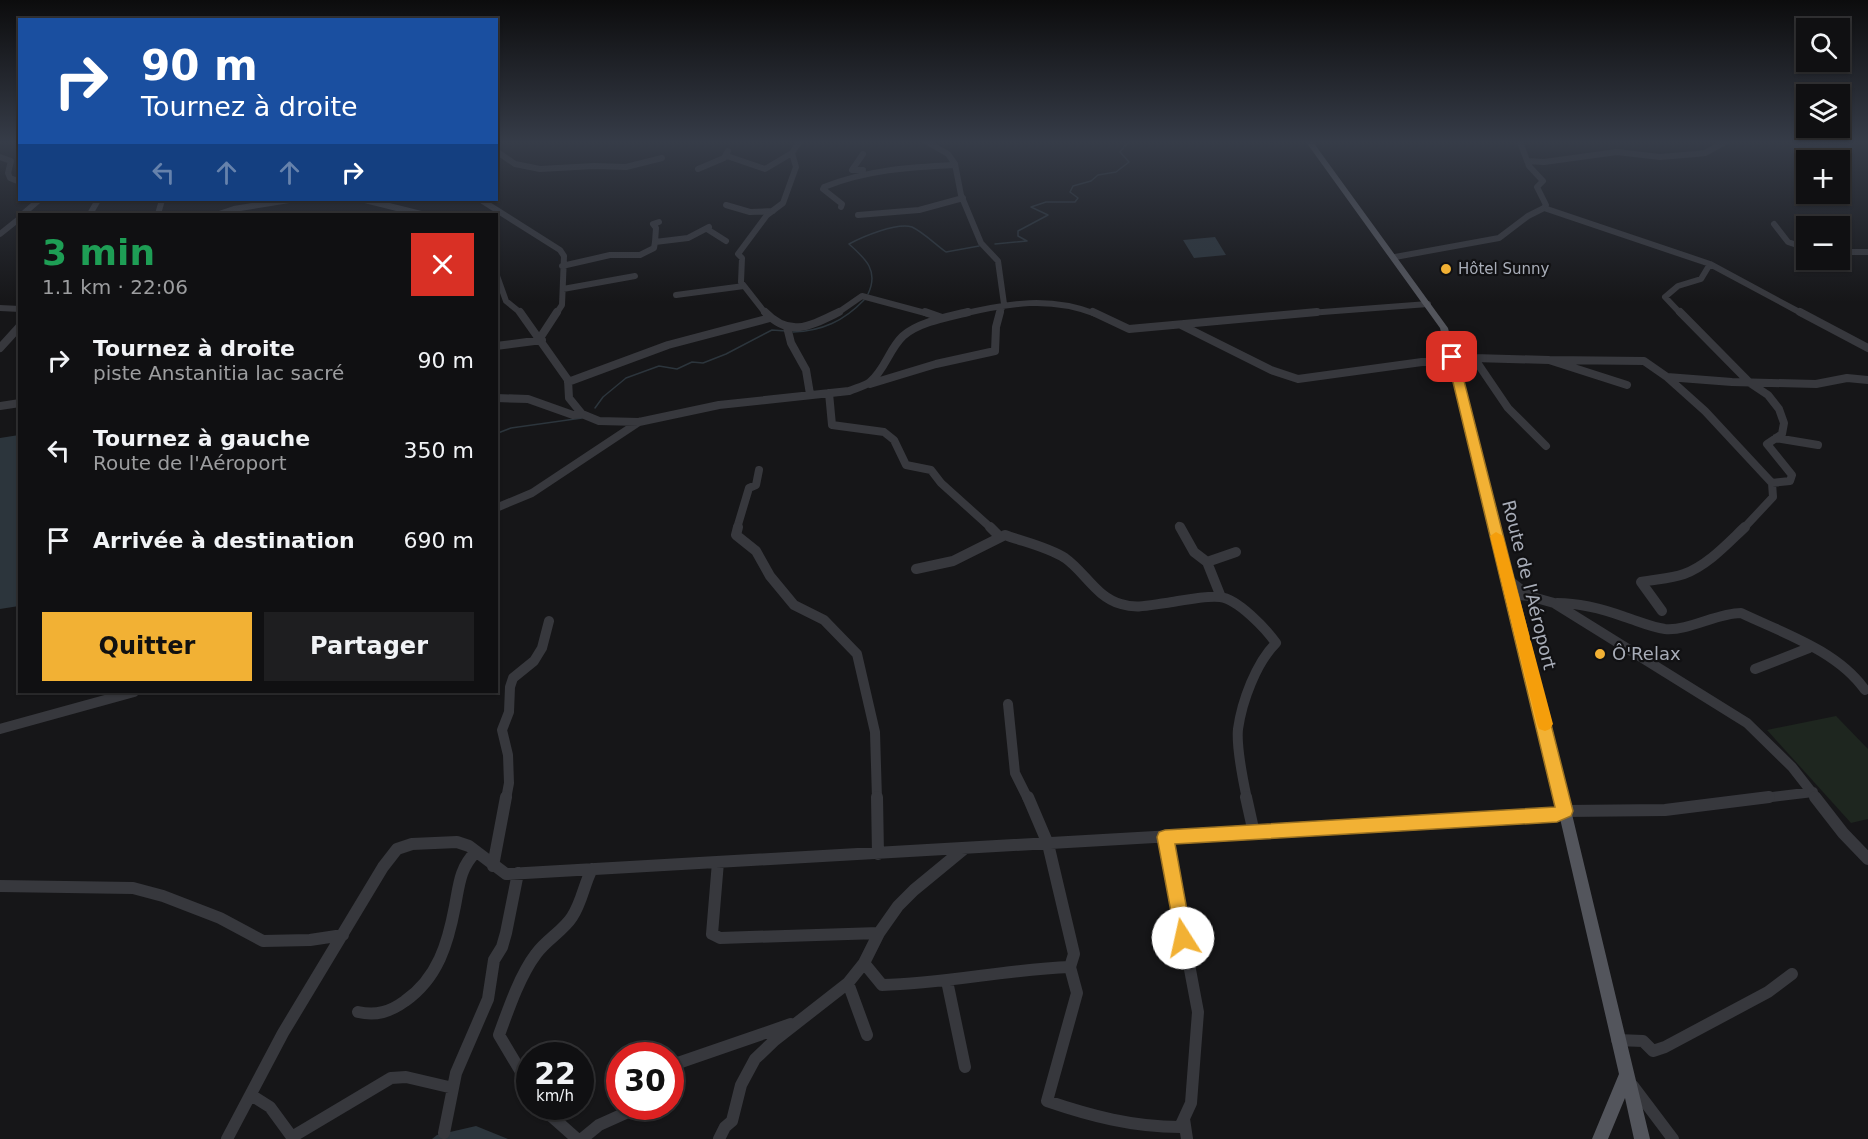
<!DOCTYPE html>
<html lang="fr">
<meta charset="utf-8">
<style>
:root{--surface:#101012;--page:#1e1e20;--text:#f1f3f6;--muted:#9c9d9f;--line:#303032;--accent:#f2b134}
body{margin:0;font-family:"DejaVu Sans",sans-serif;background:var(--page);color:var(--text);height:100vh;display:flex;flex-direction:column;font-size:22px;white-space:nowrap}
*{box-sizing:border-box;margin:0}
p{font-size:20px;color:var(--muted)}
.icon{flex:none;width:33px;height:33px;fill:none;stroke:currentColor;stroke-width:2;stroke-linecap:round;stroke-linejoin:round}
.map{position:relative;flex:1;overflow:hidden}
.details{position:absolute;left:18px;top:213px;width:480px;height:480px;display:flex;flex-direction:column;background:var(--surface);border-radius:0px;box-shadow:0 2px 4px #0004,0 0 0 2px var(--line)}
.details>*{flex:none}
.guide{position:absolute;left:18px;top:18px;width:480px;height:183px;border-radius:0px;box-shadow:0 2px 4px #0004,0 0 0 2px var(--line);background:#1a4fa0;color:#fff;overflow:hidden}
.tools{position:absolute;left:1796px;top:18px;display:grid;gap:12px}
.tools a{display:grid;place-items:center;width:54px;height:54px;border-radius:0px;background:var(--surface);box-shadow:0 2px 4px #0004,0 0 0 2px var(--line);font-size:30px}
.speed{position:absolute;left:516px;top:1042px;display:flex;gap:12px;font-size:30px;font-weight:700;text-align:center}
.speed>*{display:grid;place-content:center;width:78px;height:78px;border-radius:50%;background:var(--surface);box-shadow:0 2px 4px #0004,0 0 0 2px var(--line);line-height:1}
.speed small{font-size:15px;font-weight:400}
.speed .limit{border:9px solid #d22;background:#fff;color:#111}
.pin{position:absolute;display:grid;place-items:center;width:51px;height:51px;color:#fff;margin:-26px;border-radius:12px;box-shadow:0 3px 9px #0006}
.me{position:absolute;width:66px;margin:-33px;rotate:350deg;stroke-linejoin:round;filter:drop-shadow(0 0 4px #0008)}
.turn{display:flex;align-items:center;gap:21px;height:126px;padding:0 24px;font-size:27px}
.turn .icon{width:78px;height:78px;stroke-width:2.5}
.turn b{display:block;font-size:42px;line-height:51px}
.lanes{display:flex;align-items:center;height:57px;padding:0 24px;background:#0003;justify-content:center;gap:30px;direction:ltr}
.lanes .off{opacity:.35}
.round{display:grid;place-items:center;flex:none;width:63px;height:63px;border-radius:0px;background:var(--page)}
.overview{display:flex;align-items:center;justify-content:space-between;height:102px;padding:0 24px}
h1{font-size:36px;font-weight:700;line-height:45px;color:#1e9e55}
.action{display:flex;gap:12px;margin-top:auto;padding:12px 24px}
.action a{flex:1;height:69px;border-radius:0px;background:var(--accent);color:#111;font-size:24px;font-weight:700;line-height:69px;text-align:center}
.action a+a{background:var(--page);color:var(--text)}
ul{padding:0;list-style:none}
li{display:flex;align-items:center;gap:18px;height:90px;padding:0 24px}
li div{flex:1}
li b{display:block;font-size:22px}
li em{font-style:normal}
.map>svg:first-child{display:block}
</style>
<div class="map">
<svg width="1868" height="1139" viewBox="0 0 1868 1139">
<rect width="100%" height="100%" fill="#161618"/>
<path fill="#1e261f" d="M 1836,716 L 1868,749 L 1868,819 L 1851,823 L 1767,730 Z"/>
<path fill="#2c353c" d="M 1215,237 L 1226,255 L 1194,258 L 1183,240 Z
M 19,435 L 19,606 L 0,609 L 0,438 Z
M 476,1126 L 508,1139 L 432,1139 L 437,1135 Z"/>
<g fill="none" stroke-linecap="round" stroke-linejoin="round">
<path stroke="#2c353c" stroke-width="1.5" d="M 995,244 L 1027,241 L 1018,236 L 1018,231 L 1048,215 L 1031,207 L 1046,202 L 1075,202 L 1078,198 L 1070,192 L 1073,186 L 1091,181 L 1098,175 L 1116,172 L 1129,162 L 1120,152 L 1128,142
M 868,294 C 879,271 866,259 849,244 C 862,237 897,222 912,227 C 923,232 936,245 946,252 L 979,246
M 793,332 C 822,331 844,321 864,300
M 595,408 L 603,397 L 626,378 L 659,366 L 677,369 L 692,362 L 703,363 L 726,354 L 772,330 L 786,331
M 496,437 L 498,433 L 511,428 L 582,418"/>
<path stroke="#37383d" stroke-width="6" d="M 927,142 L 948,154 L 955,164 L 961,195 L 981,243 L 998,261 L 1004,304 L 999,314
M 1520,142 L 1529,166 L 1543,181 L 1537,187 L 1546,205 L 1544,208
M 496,151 L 515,164 L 540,169 L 594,166 L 626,167 L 662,158
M 863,154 L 852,170 L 863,170
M 727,156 L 765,169 L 792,153
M 0,157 L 11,161 L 8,173 L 10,178 L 20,182
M 1527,161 L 1544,162 L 1617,152 L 1660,157 L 1696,154 L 1705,153 L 1725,142
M 698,169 L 724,158 L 728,151
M 365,200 L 421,214
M 481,200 L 560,250 L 564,256 L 562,305 L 556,314
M 726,205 L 750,212 L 773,211
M 841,207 L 842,204 L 823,189 L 824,187 C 866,170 910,167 955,165
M 1544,208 L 1710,264
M 23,214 L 39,200
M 90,214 L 98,200
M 158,214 L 162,200
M 219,214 L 234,209 L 289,200
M 858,215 L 919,210 L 963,198
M 1774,224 L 1788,242 L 1806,248
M 707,229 L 726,241
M 0,234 L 20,218
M 655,242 L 656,228 L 653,224 L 659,222
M 1839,252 L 1868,252
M 1395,257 L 1499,238 L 1528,216 L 1544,208
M 562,266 L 610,255 L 640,255 L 654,248 L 655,242 L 688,238 L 709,227
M 496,273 L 506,301 L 522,314
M 563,289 L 635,276
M 676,295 L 744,286
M 0,308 L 20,309
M 766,314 L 741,282 L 742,258 L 738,254 L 767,215 L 783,203 L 796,167 L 792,153 L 799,142
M 836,314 L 862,296 L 929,314
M 962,314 C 1009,303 1050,296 1096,314
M 1296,314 L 1428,304
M 1681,314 L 1665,297 L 1678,286 L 1701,279 L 1710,264 L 1803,314"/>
<path stroke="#37383d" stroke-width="8" d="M 520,312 L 568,380 L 569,398 L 582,414
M 765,312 C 790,338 810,326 839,312
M 925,312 L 942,318
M 1093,312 L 1129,329 L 1317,312
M 1680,312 L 1750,383 L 1768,395 L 1779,409 L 1784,423 L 1782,434 L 1767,444 L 1792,475 L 1790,481 L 1772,483 L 1773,497 L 1744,528
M 1800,312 L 1868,348
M 1181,325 L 1271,370 L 1298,379 L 1422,362 L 1453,362
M 787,327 L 791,343 L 806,370 L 810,394
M 540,338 L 557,312
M 496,346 L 542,340
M 0,348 L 20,326
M 1452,357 L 1474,358 L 1508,408 L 1546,446
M 1474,358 L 1549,360 L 1627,385
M 1549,360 L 1644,361 L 1667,377 L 1732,382 L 1816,384 L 1847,378 L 1868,380
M 1667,377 L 1705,411 L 1772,483
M 568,382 L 668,345 L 770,318
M 870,384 L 936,364 L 995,351 L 996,327 L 1000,312
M 829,393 L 832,425 L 884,432 L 894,440 L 906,465 L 931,470 L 941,483 L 991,528
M 496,398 L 528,399 L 573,415 L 582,414 L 599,421 L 639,422 L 719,405 L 849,391 C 856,388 865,386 870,382 C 885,370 889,349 903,336 C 919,322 948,317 968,312
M 0,406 L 20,403
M 1776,438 L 1818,445
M 496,508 L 532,493 L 639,422
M 1179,526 L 1181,528
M 737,528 L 749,488 L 756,485 L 759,470"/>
<path stroke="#37383d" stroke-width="10" d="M 738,527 L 736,535 L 756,551 L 770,576 L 794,605 L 824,620 L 857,654 L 875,732 L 877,799
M 990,527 L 1000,537
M 1180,527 L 1194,552 L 1207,562
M 916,569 L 953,561 L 1005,535 C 1024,542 1048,547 1065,558 C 1085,572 1096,597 1121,604 C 1137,609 1150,605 1166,603 C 1180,601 1207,595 1220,597 C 1238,599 1266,629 1276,643 C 1256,663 1242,701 1238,729 C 1236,748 1243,780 1247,799
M 1506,578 L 1529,596
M 1510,594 L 1529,596 L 1554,603 L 1747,723 L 1792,767 L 1817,799
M 1221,597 L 1207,562 L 1236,552
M 1557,603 C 1580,603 1603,609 1625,617 C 1638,621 1651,627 1665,629 C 1689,631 1717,613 1741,613 C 1783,633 1838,651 1865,690
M 1662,611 L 1641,582 C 1655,579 1670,579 1684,574 C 1708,565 1727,544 1745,527
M 1755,669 L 1809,648
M 1008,704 L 1015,773 L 1028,799
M 0,729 L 134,692
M 506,799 L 509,783 L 508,755 L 502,730 L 509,712 L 510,687 L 513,678 L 534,661 L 542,648 L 549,621
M 1756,799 L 1813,792"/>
<path stroke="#37383d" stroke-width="12" d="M 877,797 L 878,854
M 1246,797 L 1254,833
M 1815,797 L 1843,833 L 1868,859
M 965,848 L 914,890 L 898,906 L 879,933 L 864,963 L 882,985 C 945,984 1007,969 1070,967 L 1074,954 L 1048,844 L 1028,797
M 718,862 L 712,934 L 720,938 L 879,933
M 493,866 L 506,797
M 0,886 L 133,888 L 163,896 L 220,918 L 263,941 L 310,940 L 343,935
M 1070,967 L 1077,993 L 1047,1101 C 1091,1116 1133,1127 1180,1127 L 1191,1103 L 1198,1012 L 1165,837
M 947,981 L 965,1067
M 848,983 L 867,1035
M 358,1012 C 376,1016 390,1012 405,1001 C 438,978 448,943 455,906 C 459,885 460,867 476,852
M 1617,1040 L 1643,1041 L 1653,1051 L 1665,1047 L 1768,992 L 1792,974
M 670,1082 L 676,1076 L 678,1063 L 791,1024
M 1633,1086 L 1673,1139
M 530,1087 L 499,1035 C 508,1010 520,975 536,954 C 546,940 563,931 572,917 C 582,902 584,884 592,869
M 251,1095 L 270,1107 L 292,1137 L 391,1078 L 406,1077 L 453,1088
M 541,1107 L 577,1139
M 1184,1119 L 1187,1139
M 444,1133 L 456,1073 L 488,999 L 494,960 L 502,947 L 506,933 L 518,873
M 227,1139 L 283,1033 L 383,867 L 397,849 L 412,844 L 457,842 L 469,846 L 506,874 L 1557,814 L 1565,811 L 1665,810 L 1769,797
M 582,1139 L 599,1125 L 639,1107
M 719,1139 L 725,1127 L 732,1121 L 741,1085 L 755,1059 L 775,1040 L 848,983 L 864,963"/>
<path fill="#53555c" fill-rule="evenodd" d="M 1306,142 L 1313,142 L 1448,328 L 1515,594 L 1547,710 L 1650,1139 L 1634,1139 L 1625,1098 L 1608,1139 L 1592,1139 L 1619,1074 L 1535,710 L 1505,594 L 1440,328 Z"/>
</g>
<linearGradient id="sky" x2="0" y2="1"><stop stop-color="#0c0c0d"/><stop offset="0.47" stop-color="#363c48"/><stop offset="1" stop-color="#363c48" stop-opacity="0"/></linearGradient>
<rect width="1868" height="302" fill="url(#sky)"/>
<path fill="#f2b134" stroke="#9d7322" stroke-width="1.5" d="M 1452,354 L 1458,357 L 1573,811 L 1571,816 L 1557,822 L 1175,844 L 1192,938 L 1190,944 L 1183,947 L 1177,944 L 1157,837 L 1159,832 L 1165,830 L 1555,807 L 1447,357 Z"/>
<path fill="#f59e0b" d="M 1496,532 L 1503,536 L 1553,724 L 1550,729 L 1545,731 L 1539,729 L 1537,724 L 1490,536 Z"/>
<g fill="#f2b134" stroke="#111113" stroke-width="2">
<circle cx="1446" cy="269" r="6"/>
<circle cx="1600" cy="654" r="6"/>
</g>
<g text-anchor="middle" stroke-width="4.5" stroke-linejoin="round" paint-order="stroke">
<g font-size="15" fill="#a8adb8" stroke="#111113" text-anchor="start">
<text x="1458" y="274">Hôtel Sunny</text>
</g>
<g font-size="18" fill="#a8adb8" stroke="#111113">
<text transform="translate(1529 585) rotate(76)" y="6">Route de l'Aéroport</text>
</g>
<g font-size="18" fill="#a8adb8" stroke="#111113" text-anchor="start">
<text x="1612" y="660">Ô'Relax</text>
</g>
</g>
</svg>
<div class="tools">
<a><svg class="icon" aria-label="search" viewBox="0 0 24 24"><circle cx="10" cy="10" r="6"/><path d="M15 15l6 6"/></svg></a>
<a><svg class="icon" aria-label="layers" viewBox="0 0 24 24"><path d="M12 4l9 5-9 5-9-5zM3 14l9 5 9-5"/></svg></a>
<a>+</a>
<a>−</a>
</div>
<div class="speed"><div>22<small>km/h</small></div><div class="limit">30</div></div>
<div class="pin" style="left:1452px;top:357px;background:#d93025"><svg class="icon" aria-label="arrive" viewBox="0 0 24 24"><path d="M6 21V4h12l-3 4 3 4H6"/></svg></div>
<svg class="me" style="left:1183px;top:938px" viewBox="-20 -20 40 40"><circle r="19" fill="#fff"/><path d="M0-13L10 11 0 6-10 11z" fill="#f2b134"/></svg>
<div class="guide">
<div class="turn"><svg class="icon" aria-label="right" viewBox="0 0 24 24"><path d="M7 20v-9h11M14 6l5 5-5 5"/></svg><div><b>90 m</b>Tournez à droite</div></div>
<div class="lanes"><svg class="icon off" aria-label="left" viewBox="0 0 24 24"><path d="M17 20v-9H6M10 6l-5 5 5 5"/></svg><svg class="icon off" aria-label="ahead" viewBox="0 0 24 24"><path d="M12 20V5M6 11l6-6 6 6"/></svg><svg class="icon off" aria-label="ahead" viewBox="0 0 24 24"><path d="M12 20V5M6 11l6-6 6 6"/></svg><svg class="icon" aria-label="right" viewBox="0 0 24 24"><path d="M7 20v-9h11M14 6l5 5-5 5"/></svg></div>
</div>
<section class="details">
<div class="overview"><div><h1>3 min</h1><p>1.1 km · 22:06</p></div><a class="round" style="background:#d93025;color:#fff"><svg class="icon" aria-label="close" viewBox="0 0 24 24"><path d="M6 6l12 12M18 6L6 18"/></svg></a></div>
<ul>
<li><svg class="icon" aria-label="right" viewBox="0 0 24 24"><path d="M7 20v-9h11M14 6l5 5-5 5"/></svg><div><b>Tournez à droite</b><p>piste Anstanitia lac sacré</p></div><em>90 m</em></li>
<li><svg class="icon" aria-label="left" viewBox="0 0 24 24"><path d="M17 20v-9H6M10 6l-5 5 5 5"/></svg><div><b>Tournez à gauche</b><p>Route de l'Aéroport</p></div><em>350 m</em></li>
<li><svg class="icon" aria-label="arrive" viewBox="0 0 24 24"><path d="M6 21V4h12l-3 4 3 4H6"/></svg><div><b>Arrivée à destination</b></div><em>690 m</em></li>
</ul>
<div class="action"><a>Quitter</a><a>Partager</a></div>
</section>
</div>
